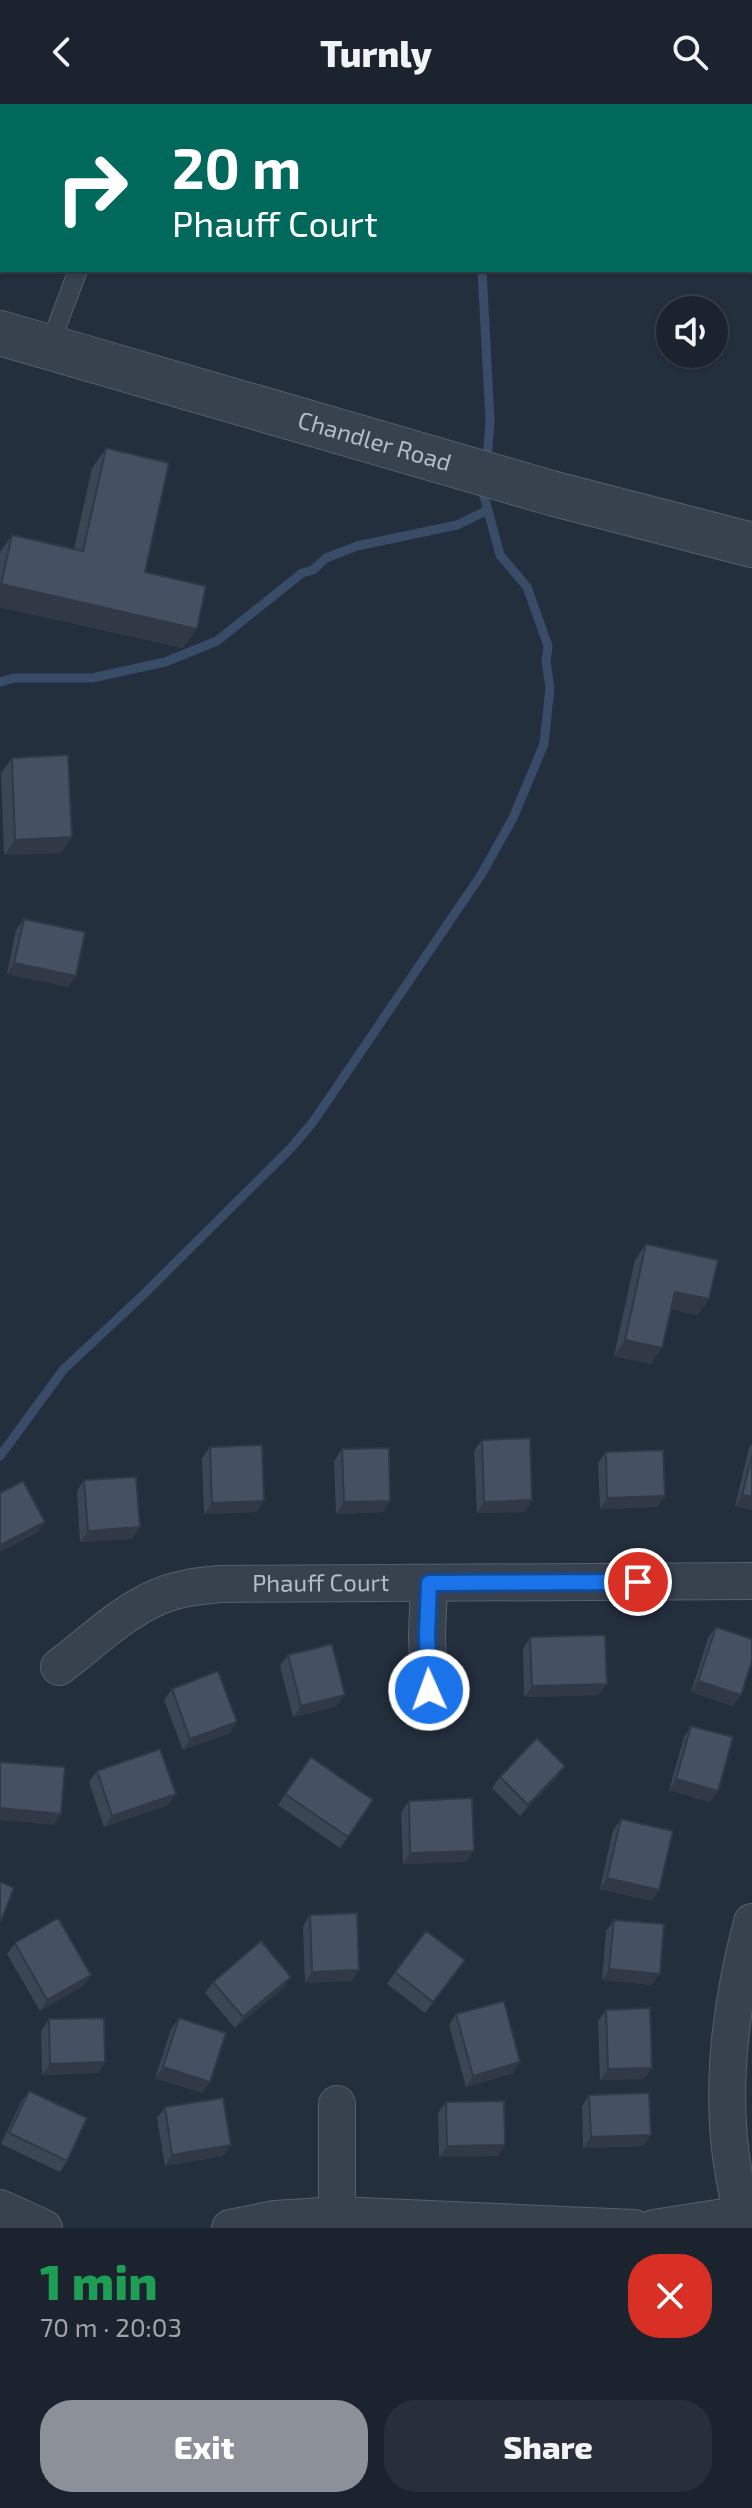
<!DOCTYPE html>
<meta charset="utf-8">
<style>
:root{--surface:#1b232e;--page:#282f3a;--text:#f1f3f6;--muted:#a0a4aa;--line:#39404a;--accent:#8c9099}
body{margin:0;font-family:"Exo 2",sans-serif;background:var(--page);color:var(--text);height:100vh;display:flex;flex-direction:column;font-size:30px;white-space:nowrap}
*{box-sizing:border-box;margin:0}
p{font-size:26px;color:var(--muted)}
.icon{flex:none;width:44px;height:44px;fill:none;stroke:currentColor;stroke-width:2;stroke-linecap:round;stroke-linejoin:round}
.map{position:relative;height:2124px;overflow:hidden}
.details{display:flex;flex-direction:column;background:var(--surface);flex:1}
.details>*{flex:none}
.hud{position:absolute;left:0px;top:0px;width:752px;height:168px;box-shadow:0 2px 6px #0004,0 0 0 2px var(--line);background:#00695c;color:#fff;overflow:hidden}
.fabs{position:absolute;left:656px;top:192px;display:grid;gap:16px}
.fabs a{display:grid;place-items:center;width:72px;height:72px;border-radius:50%;background:var(--surface);box-shadow:0 2px 6px #0004,0 0 0 2px var(--line);font-size:40px}
.pin{position:absolute;display:grid;place-items:center;width:68px;height:68px;color:#fff;margin:-34px;border:4px solid #fff;border-radius:50%;box-shadow:0 2px 8px #0007}
.me{position:absolute;width:88px;margin:-44px;rotate:358deg;stroke-linejoin:round;filter:drop-shadow(0 0 6px #0008)}
.turn{display:flex;align-items:center;gap:28px;height:168px;padding:0 40px;font-size:36px}
.turn .icon{width:104px;height:104px;stroke-width:2.5}
.turn b{display:block;font-size:56px;line-height:68px}
.round{display:grid;place-items:center;flex:none;width:84px;height:84px;border-radius:32px;background:var(--page)}
.head{display:flex;align-items:center;justify-content:space-between;height:136px;padding:0 40px}
h1{font-size:48px;font-weight:800;line-height:60px;color:#1e9e55}
.cta{display:flex;gap:16px;margin-top:auto;padding:16px 40px}
.cta a{flex:1;height:92px;border-radius:32px;background:var(--accent);color:#fff;font-size:32px;font-weight:800;line-height:92px;text-align:center}
.cta a+a{background:var(--page);color:var(--text)}
header{display:flex;justify-content:space-between;align-items:center;height:104px;padding:0 40px;background:var(--surface);font-size:36px;font-weight:800}
.map>svg:first-child{display:block}
</style>
<header><svg class="icon" aria-label="back" viewBox="0 0 24 24"><path d="M15 5l-7 7 7 7"/></svg>Turnly<svg class="icon" aria-label="search" viewBox="0 0 24 24"><circle cx="10" cy="10" r="6"/><path d="M15 15l6 6"/></svg></header>
<div class="map">
<svg width="752" height="2124" viewBox="0 0 752 2124">
<rect width="100%" height="100%" fill="#242f3e"/>
<g fill="none" stroke-linecap="round" stroke-linejoin="round">
<path stroke="#394c67" stroke-width="9" d="M 505,0 L 505,2
M 482,166 L 490,316 L 487,358
M 0,578 L 14,574 L 92,574 L 165,558 L 217,537 L 302,469 L 313,466 L 326,454 L 357,442 L 457,421 L 488,406
M 0,1352 L 63,1266 L 142,1192 L 291,1044 L 313,1018 L 481,771 L 513,714 L 544,640 L 550,583 L 546,558 L 548,542 L 527,483 L 500,451 L 484,392 L 485,381"/>
<defs>
<path id="service" d="M 105,0 L 108,2
M 0,60 L 2,61
M 49,243 L 78,166"/>
<g id="minor">
<path id="s1" d="M 59,1563 C 90,1540 122,1508 158,1493 C 178,1484 199,1482 220,1480 L 752,1477"/>
<path d="M 429,1586 L 427,1531 L 429,1479"/>
<path d="M 337,2000 L 337,2111"/>
<path d="M 0,2104 L 44,2124"/>
<path d="M 230,2124 L 275,2115 L 337,2111 L 634,2124"/>
<path d="M 654,2124 L 743,2110"/>
<path d="M 747,2124 C 715,2026 726,1916 752,1818"/>
</g>
<g id="tertiary">
<path id="s2" d="M 0,229 L 551,389 L 752,441"/>
</g>
</defs>
<use href="#service" stroke="#565f6c" stroke-width="20"/>
<use href="#minor" stroke="#565f6c" stroke-width="38"/>
<use href="#tertiary" stroke="#565f6c" stroke-width="46"/>
<use href="#service" stroke="#38414e" stroke-width="18"/>
<use href="#minor" stroke="#38414e" stroke-width="36"/>
<use href="#tertiary" stroke="#38414e" stroke-width="44"/>
</g>
<path fill="#3b4654" d="M 106,344 L 145,468 L 183,544 L 0,503 L 0,448 L 12,431 L 74,445 L 92,364 Z
M 12,654 L 72,733 L 61,749 L 4,751 L 1,669 Z
M 24,815 L 68,883 L 7,870 L 16,826 Z
M 646,1140 L 698,1211 L 671,1205 L 651,1260 L 614,1252 L 635,1156 Z
M 482,1336 L 525,1408 L 477,1409 L 474,1347 Z
M 752,1340 L 752,1406 L 735,1402 L 749,1344 Z
M 210,1343 L 264,1397 L 256,1408 L 204,1410 L 202,1354 Z
M 342,1345 L 383,1408 L 336,1410 L 334,1357 Z
M 606,1348 L 665,1392 L 657,1403 L 600,1405 L 598,1359 Z
M 84,1376 L 132,1435 L 80,1438 L 77,1387 Z
M 716,1523 L 733,1602 L 691,1588 L 708,1534 Z
M 530,1533 L 599,1591 L 524,1593 L 523,1545 Z
M 288,1551 L 337,1602 L 293,1613 L 280,1562 Z
M 172,1585 L 230,1629 L 183,1646 L 164,1596 Z
M 691,1622 L 718,1687 L 710,1698 L 669,1686 L 684,1633 Z
M 311,1653 L 348,1733 L 340,1744 L 278,1701 Z
M 97,1667 L 176,1690 L 168,1701 L 104,1723 L 89,1678 Z
M 500,1673 L 557,1673 L 520,1712 L 492,1684 Z
M 409,1697 L 466,1758 L 403,1760 L 401,1708 Z
M 621,1715 L 652,1797 L 600,1785 L 613,1726 Z
M 310,1811 L 352,1877 L 305,1879 L 303,1822 Z
M 614,1816 L 652,1881 L 602,1876 L 606,1827 Z
M 15,1839 L 91,1871 L 83,1882 L 40,1907 L 7,1850 Z
M 465,1856 L 425,1909 L 387,1880 L 395,1868 Z
M 291,1873 L 283,1884 L 235,1924 L 205,1889 L 213,1878 Z
M 606,1906 L 652,1964 L 644,1975 L 600,1976 L 598,1917 Z
M 456,1910 L 513,1969 L 466,1983 L 449,1921 Z
M 179,1914 L 210,1978 L 202,1989 L 155,1974 L 171,1925 Z
M 49,1915 L 105,1958 L 98,1969 L 42,1971 L 41,1927 Z
M 29,1987 L 67,2057 L 60,2068 L 1,2040 L 21,1998 Z
M 589,1991 L 643,2042 L 583,2044 L 582,2002 Z
M 446,1998 L 498,2052 L 439,2053 L 438,2009 Z
M 165,2003 L 223,2052 L 165,2062 L 157,2014 Z"/>
<path fill="#303945" d="M 1,480 L 197,525 L 183,544 L 0,503 L 0,482 Z
M 72,733 L 61,749 L 4,751 L 15,736 Z
M 14,859 L 76,872 L 68,883 L 7,870 Z
M 675,1188 L 709,1195 L 698,1211 L 664,1204 Z
M 625,1236 L 662,1244 L 651,1260 L 614,1252 Z
M 742,1391 L 752,1393 L 752,1406 L 735,1402 Z
M 665,1392 L 657,1403 L 600,1405 L 607,1394 Z
M 532,1396 L 525,1408 L 477,1409 L 484,1398 Z
M 264,1397 L 256,1408 L 204,1410 L 212,1399 Z
M 390,1397 L 383,1408 L 336,1410 L 344,1398 Z
M 45,1418 L 37,1429 L 0,1448 L 0,1441 Z
M 140,1423 L 132,1435 L 80,1438 L 88,1427 Z
M 698,1577 L 741,1591 L 733,1602 L 691,1588 Z
M 607,1580 L 599,1591 L 524,1593 L 532,1582 Z
M 345,1591 L 337,1602 L 293,1613 L 301,1602 Z
M 237,1618 L 230,1629 L 183,1646 L 190,1635 Z
M 565,1662 L 557,1673 L 520,1712 L 528,1701 Z
M 676,1675 L 718,1687 L 710,1698 L 669,1686 Z
M 176,1690 L 168,1701 L 104,1723 L 112,1712 Z
M 0,1704 L 61,1710 L 54,1721 L 0,1716 Z
M 474,1747 L 466,1758 L 403,1760 L 410,1749 Z
M 607,1774 L 659,1786 L 652,1797 L 600,1785 Z
M 609,1865 L 660,1870 L 652,1881 L 602,1876 Z
M 359,1866 L 352,1877 L 305,1879 L 312,1868 Z
M 91,1871 L 83,1882 L 40,1907 L 47,1896 Z
M 291,1873 L 283,1884 L 235,1924 L 243,1913 Z
M 105,1958 L 98,1969 L 42,1971 L 50,1960 Z
M 520,1958 L 513,1969 L 466,1983 L 473,1972 Z
M 163,1963 L 210,1978 L 202,1989 L 155,1974 Z
M 652,1964 L 644,1975 L 600,1976 L 608,1965 Z
M 651,2031 L 643,2042 L 583,2044 L 591,2033 Z
M 231,2041 L 223,2052 L 165,2062 L 172,2051 Z
M 505,2041 L 498,2052 L 439,2053 L 447,2042 Z"/>
<path fill="#455162" stroke="#303945" stroke-width="2" d="M 106,344 L 169,359 L 145,468 L 206,482 L 197,525 L 1,480 L 12,431 L 83,447 Z
M 68,651 L 72,733 L 15,736 L 12,654 Z
M 24,815 L 85,828 L 76,872 L 14,859 Z
M 646,1140 L 718,1156 L 709,1195 L 675,1188 L 662,1244 L 625,1236 Z
M 530,1334 L 532,1396 L 484,1398 L 482,1336 Z
M 262,1341 L 264,1397 L 212,1399 L 210,1343 Z
M 389,1344 L 390,1397 L 344,1398 L 342,1345 Z
M 663,1346 L 665,1392 L 607,1394 L 606,1348 Z
M 752,1352 L 752,1393 L 742,1391 Z
M 136,1373 L 140,1423 L 88,1427 L 84,1376 Z
M 23,1377 L 45,1418 L 0,1441 L 0,1389 Z
M 716,1523 L 752,1535 L 752,1557 L 741,1591 L 698,1577 Z
M 605,1531 L 607,1580 L 532,1582 L 530,1533 Z
M 332,1540 L 345,1591 L 301,1602 L 288,1551 Z
M 218,1567 L 237,1618 L 190,1635 L 172,1585 Z
M 691,1622 L 733,1633 L 718,1687 L 676,1675 Z
M 537,1634 L 565,1662 L 528,1701 L 500,1673 Z
M 160,1645 L 176,1690 L 112,1712 L 97,1667 Z
M 311,1653 L 373,1696 L 348,1733 L 285,1690 Z
M 0,1658 L 65,1663 L 61,1710 L 0,1704 Z
M 472,1694 L 474,1747 L 410,1749 L 409,1697 Z
M 621,1715 L 673,1727 L 659,1786 L 607,1774 Z
M 0,1778 L 14,1784 L 0,1819 Z
M 357,1809 L 359,1866 L 312,1868 L 310,1811 Z
M 58,1814 L 91,1871 L 47,1896 L 15,1839 Z
M 614,1816 L 664,1820 L 660,1870 L 609,1865 Z
M 426,1827 L 465,1856 L 433,1898 L 395,1868 Z
M 261,1837 L 291,1873 L 243,1913 L 213,1878 Z
M 504,1897 L 520,1958 L 473,1972 L 456,1910 Z
M 650,1904 L 652,1964 L 608,1965 L 606,1906 Z
M 104,1914 L 105,1958 L 50,1960 L 49,1915 Z
M 179,1914 L 226,1929 L 210,1978 L 163,1963 Z
M 29,1987 L 87,2014 L 67,2057 L 9,2029 Z
M 649,1989 L 651,2031 L 591,2033 L 589,1991 Z
M 223,1994 L 231,2041 L 172,2051 L 165,2003 Z
M 504,1997 L 505,2041 L 447,2042 L 446,1998 Z"/>
<g fill="none" stroke-linecap="round" stroke-linejoin="round">
<defs>
<path id="route" d="M 429,1586 L 427,1531 L 429,1479 L 638,1478"/>
</defs>
<use href="#route" stroke="#114b97" stroke-width="20"/>
<use href="#route" stroke="#1a73e8" stroke-width="14"/>
</g>
<g text-anchor="middle" stroke-width="6" stroke-linejoin="round" paint-order="stroke">
<g font-size="24" fill="#b4bcc9" stroke="#1d2633">
<text dy="8" stroke="none"><textPath href="#s2" startOffset="390">Chandler Road</textPath></text>
<text dy="8" stroke="none"><textPath href="#s1" startOffset="286">Phauff Court</textPath></text>
</g>
</g>
</svg>
<div class="fabs">
<a><svg class="icon" aria-label="sound" viewBox="0 0 24 24"><path d="M4 9h4l5-4v14l-5-4H4zM17 9q2 3 0 6"/></svg></a>
</div>
<div class="pin" style="left:638px;top:1478px;background:#d93025"><svg class="icon" aria-label="arrive" viewBox="0 0 24 24"><path d="M6 21V4h12l-3 4 3 4H6"/></svg></div>
<svg class="me" style="left:429px;top:1586px" viewBox="-20 -20 40 40"><circle r="17" fill="#1a73e8" stroke="#fff" stroke-width="3"/><path d="M0-11L8 9 0 5-8 9z" fill="#fff"/></svg>
<div class="hud">
<div class="turn"><svg class="icon" aria-label="right" viewBox="0 0 24 24"><path d="M7 20v-9h11M14 6l5 5-5 5"/></svg><div><b>20 m</b>Phauff Court</div></div>
</div>
</div>
<section class="details">
<div class="head"><div><h1>1 min</h1><p>70 m · 20:03</p></div><a class="round" style="background:#d93025;color:#fff"><svg class="icon" aria-label="close" viewBox="0 0 24 24"><path d="M6 6l12 12M18 6L6 18"/></svg></a></div>
<div class="cta"><a>Exit</a><a>Share</a></div>
</section>
